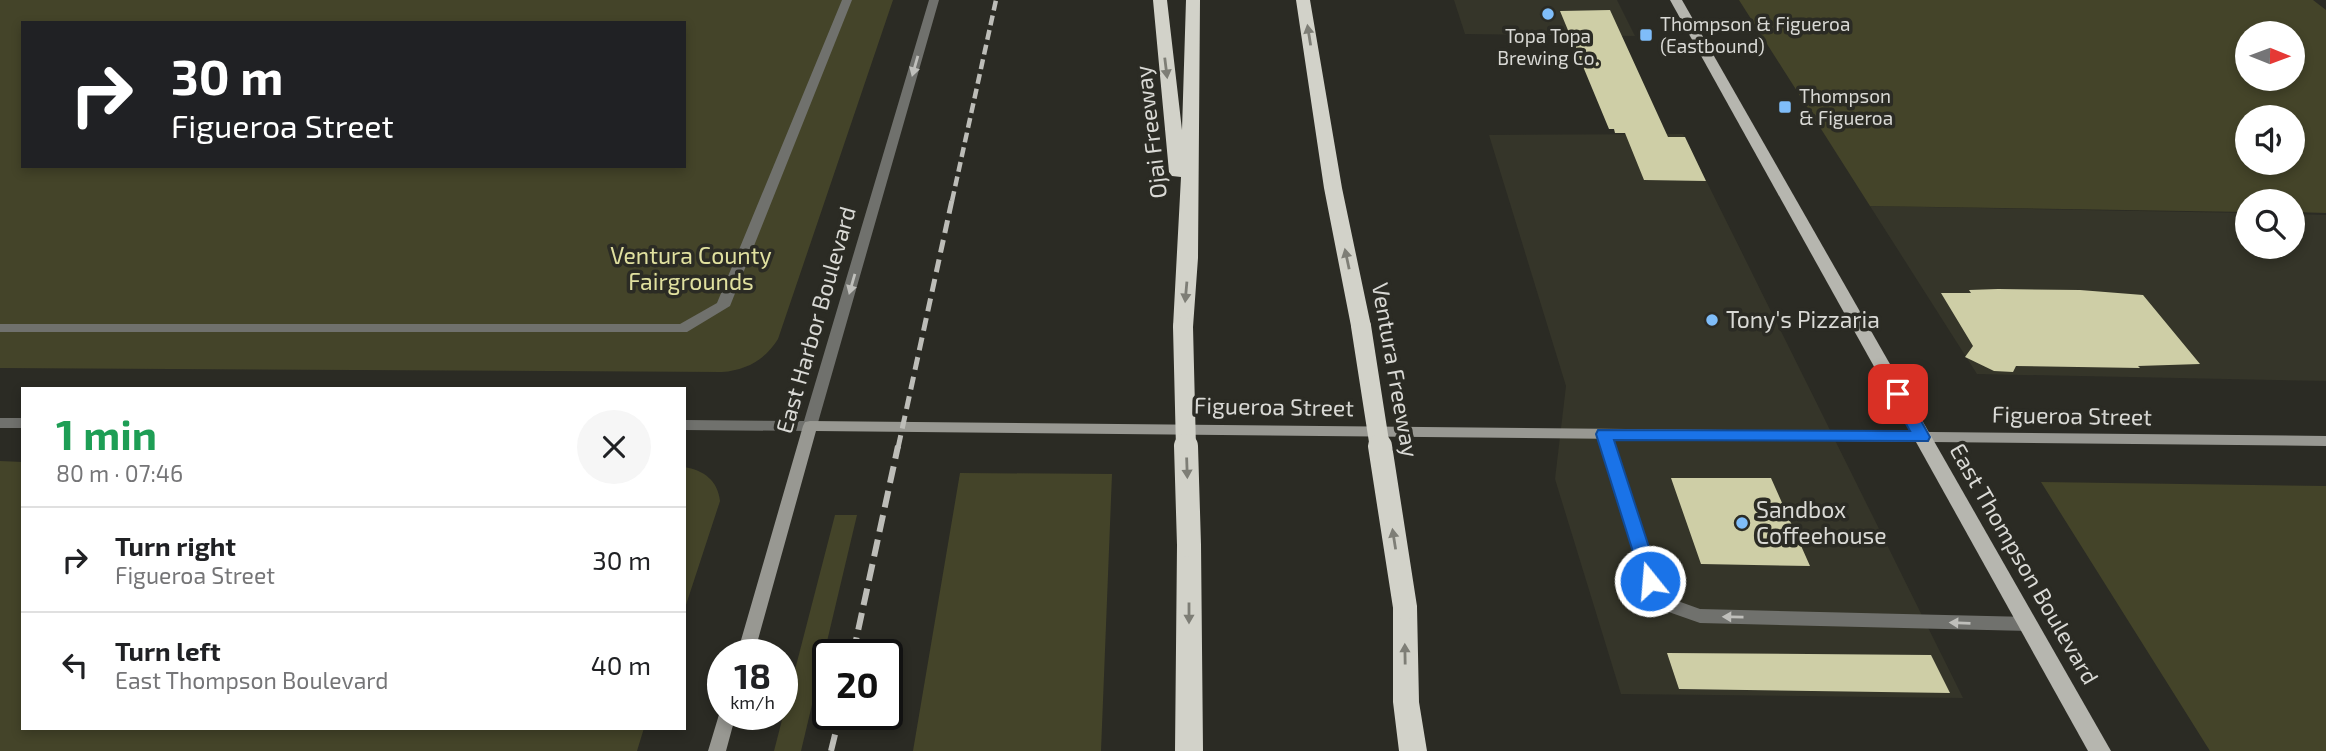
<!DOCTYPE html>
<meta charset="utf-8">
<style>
:root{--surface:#fff;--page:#f6f6f6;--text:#202124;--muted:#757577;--line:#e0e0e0}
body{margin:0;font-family:"Exo 2",sans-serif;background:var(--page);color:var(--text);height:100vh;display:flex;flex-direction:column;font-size:26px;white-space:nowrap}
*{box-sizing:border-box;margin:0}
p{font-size:23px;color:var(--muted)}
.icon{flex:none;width:38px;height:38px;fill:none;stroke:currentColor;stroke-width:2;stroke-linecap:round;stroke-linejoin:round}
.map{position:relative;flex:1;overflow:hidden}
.sheet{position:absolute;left:21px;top:387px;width:665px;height:343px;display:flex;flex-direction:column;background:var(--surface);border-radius:0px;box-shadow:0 4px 10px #0003}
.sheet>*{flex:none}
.hud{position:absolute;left:21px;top:21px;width:665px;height:147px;border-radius:0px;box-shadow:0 4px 10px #0003;background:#202124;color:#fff;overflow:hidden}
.needle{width:46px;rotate:91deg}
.buttons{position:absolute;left:2235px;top:21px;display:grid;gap:14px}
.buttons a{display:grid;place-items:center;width:70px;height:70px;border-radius:50%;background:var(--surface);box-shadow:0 4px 10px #0003;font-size:35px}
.speed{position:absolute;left:707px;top:639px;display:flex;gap:14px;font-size:35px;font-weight:700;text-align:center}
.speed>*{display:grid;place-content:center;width:91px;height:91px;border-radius:50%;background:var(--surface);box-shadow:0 4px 10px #0003;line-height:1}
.speed small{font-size:18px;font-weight:400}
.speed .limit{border:4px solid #111;border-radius:10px;background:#fff;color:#111}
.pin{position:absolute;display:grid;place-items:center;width:60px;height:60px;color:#fff;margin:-30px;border-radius:14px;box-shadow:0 4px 10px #0006}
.me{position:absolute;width:77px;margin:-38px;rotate:343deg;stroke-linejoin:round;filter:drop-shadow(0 0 5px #0008)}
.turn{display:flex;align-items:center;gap:24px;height:147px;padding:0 35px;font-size:32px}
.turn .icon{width:91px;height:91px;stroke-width:2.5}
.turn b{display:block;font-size:49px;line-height:60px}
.round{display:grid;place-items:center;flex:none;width:74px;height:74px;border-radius:37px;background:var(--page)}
.summary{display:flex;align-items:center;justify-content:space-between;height:119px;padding:0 35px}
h1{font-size:42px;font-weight:700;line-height:52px;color:#1e9e55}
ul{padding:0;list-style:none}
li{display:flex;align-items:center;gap:21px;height:105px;padding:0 35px;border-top:2px solid var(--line)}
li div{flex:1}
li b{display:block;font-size:26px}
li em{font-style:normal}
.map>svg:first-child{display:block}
</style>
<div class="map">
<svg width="2326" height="751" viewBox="0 0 2326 751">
<rect width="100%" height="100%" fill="#2b2b24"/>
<path fill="#353529" d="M 1454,0 L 1617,0 L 1635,36 L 1465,34 Z
M 1683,134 L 1963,698 L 1621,694 L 1555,479 L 1566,386 L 1489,135 Z
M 1870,206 L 2247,213 L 2247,247 L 2292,247 L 2293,214 L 2326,215 L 2326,381 L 1977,374 Z"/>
<path fill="#444429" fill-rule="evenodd" d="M 0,0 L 893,0 L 778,339 C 765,360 746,370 722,372 L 0,368 ZM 23,23 L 684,23 L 684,166 L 23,166 Z
M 1739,0 L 2313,0 L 2326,10 L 2326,213 L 2293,212 L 2292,201 L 2247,201 L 2247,212 L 1870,206 ZM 2292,33 L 2292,79 L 2247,79 L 2247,33 ZM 2292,117 L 2292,163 L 2247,163 L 2247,117 Z
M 0,461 L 23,462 L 23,728 L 644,728 L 637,751 L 0,751 Z
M 684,467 C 704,470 718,481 720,501 L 684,611 Z
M 960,473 L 1112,474 L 1101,751 L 913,751 Z
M 2041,482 L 2326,486 L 2326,751 L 2210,751 Z
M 835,515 L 857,515 L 801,751 L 774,751 Z"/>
<path fill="#cecea6" d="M 1610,10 L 1668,137 L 1685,137 L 1706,181 L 1644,180 L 1625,133 L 1615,133 L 1614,129 L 1609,129 L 1560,11 Z
M 1998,289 L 2080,290 L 2143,295 L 2200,364 L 2138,366 L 2140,368 L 2016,366 L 2013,372 L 1994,371 L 1965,357 L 1973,346 L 1941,293 L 1971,293 L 1969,290 Z
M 1671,478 L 1771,478 L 1810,566 L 1701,564 Z
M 1667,653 L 1931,655 L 1950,693 L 1679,689 Z"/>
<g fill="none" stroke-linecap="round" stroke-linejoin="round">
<path fill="#70716d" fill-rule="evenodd" d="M 842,0 L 852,0 L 730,306 L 687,332 L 0,332 L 0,324 L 680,324 L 717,303 Z
M 1604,429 L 1609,430 L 1611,434 L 1657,578 L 1675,600 L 1700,609 L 2029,617 L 2035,619 L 2037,624 L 2035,629 L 2029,631 L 1700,623 L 1663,610 L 1644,586 L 1597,434 L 1599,430 Z"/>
<path fill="#70716d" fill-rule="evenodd" d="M 929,0 L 939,0 L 817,426 L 815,430 L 810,431 L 684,430 L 684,420 L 804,421 Z
M 0,418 L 23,418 L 23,428 L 0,428 Z"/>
<path fill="#989892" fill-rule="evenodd" d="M 810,421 L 2326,436 L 2326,446 L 816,431 L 754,654 L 737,654 L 803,426 L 805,422 Z
M 721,708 L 723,708 L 723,714 L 736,714 L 726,751 L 708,751 Z"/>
<path fill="#b6b6af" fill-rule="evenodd" d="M 1670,0 L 1682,0 L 2111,751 L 2088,751 Z"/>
<path fill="#d2d2c9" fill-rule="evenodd" d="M 1153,0 L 1167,0 L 1182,130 L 1186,0 L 1200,0 L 1198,258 L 1193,327 L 1190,332 L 1176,332 L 1173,327 L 1181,177 L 1172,176 L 1169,172 Z
M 1296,0 L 1310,0 L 1342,188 L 1371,326 L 1368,331 L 1354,331 L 1351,326 L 1324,188 Z
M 1189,536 L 1197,538 L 1201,545 L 1203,751 L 1175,751 L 1177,545 L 1181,538 Z
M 1405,597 L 1414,600 L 1417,607 L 1419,702 L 1427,751 L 1399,751 L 1393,702 L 1393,607 L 1396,600 Z"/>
<path stroke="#bdbdb8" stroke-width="4.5" stroke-dasharray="10 5" stroke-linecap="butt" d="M 952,201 L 996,0"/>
<path stroke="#bdbdb8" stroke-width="5" stroke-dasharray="13 7" stroke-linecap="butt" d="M 898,448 L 952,200"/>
<path stroke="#bdbdb8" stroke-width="6" stroke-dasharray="17 8" stroke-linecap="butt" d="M 853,654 L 898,446
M 831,751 L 840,714"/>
<path stroke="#d2d2c9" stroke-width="20" d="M 1361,326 L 1380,448
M 1183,327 L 1186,448"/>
<path stroke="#d2d2c9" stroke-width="24" d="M 1186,446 L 1189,545
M 1380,446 L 1405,607"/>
</g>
<defs><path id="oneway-solid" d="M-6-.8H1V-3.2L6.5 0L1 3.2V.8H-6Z" transform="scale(1.75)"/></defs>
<g fill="#7e7e76">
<use href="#oneway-solid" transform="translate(1309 35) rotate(-99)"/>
<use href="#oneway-solid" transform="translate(1166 68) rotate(83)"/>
<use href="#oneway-solid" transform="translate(1347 259) rotate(-102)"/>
<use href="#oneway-solid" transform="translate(1186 292) rotate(95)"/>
<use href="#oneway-solid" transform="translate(1187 468) rotate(88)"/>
<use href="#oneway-solid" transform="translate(1394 539) rotate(-99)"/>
<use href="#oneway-solid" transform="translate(1189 613) rotate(90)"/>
<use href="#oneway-solid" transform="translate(1405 654) rotate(-91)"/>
</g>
<g fill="#bfbfbb">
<use href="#oneway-solid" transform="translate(915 66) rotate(106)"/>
<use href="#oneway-solid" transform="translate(852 284) rotate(106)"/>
<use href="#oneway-solid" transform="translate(1733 617) rotate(-179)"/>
<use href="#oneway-solid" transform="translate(1960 623) rotate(-178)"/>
</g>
<path fill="#1a73e8" stroke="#114b97" stroke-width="2" d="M 1898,389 L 1904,390 L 1930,437 L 1928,441 L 1614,440 L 1660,581 L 1657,587 L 1650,589 L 1644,587 L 1596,434 L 1598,430 L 1910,431 L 1890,394 Z"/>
<g fill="#7fbdf9" stroke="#2b2b24" stroke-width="2.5">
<circle cx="1548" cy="14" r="7"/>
<rect x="1639" y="28" width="14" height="14" rx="3.5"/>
<rect x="1778" y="100" width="14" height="14" rx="3.5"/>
<circle cx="1712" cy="320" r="7"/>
<circle cx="1742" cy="523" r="7"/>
</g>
<g text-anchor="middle" stroke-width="7" stroke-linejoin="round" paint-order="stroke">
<g font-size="19" fill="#d9d9d5" stroke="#2b2b24" text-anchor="start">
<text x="1660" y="31">Thompson &amp; Figueroa<tspan x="1660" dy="22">(Eastbound)</tspan></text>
<text x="1548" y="43" text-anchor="middle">Topa Topa<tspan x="1548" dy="22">Brewing Co.</tspan></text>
<text x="1799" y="103">Thompson<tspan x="1799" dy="22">&amp; Figueroa</tspan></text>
</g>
<g font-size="23" fill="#d9d9d5" stroke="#2b2b24">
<text transform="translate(1151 132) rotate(-97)" y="8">Ojai Freeway</text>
<text transform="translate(816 320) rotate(-74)" y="8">East Harbor Boulevard</text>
<text transform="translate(1395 370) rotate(80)" y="8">Ventura Freeway</text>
<text transform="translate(1274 407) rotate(1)" y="8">Figueroa Street</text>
<text transform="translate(2072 416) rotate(1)" y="8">Figueroa Street</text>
<text transform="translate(2024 564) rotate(60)" y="8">East Thompson Boulevard</text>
</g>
<g font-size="23" fill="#e0e09f" stroke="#2b2b24">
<text x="691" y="264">Ventura County<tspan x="691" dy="26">Fairgrounds</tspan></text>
</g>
<g font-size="23" fill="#d9d9d5" stroke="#2b2b24" text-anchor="start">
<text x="1726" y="328">Tony's Pizzaria</text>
<text x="1756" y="518">Sandbox<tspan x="1756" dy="26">Coffeehouse</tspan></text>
</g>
</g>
</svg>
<div class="buttons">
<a><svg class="needle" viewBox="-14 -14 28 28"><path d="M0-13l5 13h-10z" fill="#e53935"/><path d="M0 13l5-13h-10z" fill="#757577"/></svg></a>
<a><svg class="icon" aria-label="sound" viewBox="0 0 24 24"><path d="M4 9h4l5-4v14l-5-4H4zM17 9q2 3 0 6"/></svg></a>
<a><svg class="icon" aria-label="search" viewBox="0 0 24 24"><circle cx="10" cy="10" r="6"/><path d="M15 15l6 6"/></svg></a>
</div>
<div class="speed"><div>18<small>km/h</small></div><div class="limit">20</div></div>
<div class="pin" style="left:1898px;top:394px;background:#d93025"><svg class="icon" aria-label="arrive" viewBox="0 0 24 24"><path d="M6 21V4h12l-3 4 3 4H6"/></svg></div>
<svg class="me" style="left:1650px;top:581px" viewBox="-20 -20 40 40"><circle r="17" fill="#1a73e8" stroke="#fff" stroke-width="3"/><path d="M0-11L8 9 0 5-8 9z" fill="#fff"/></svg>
<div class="hud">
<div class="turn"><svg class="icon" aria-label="right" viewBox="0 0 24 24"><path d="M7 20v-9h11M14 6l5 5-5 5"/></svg><div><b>30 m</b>Figueroa Street</div></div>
</div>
<section class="sheet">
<div class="summary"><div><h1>1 min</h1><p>80 m · 07:46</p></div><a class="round"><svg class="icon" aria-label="close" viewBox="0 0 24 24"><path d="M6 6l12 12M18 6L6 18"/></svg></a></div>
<ul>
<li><svg class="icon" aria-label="right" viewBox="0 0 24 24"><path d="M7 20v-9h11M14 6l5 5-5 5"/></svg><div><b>Turn right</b><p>Figueroa Street</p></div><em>30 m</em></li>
<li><svg class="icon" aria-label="left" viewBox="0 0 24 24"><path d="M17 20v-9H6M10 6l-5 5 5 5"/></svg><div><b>Turn left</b><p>East Thompson Boulevard</p></div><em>40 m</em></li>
</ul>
</section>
</div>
